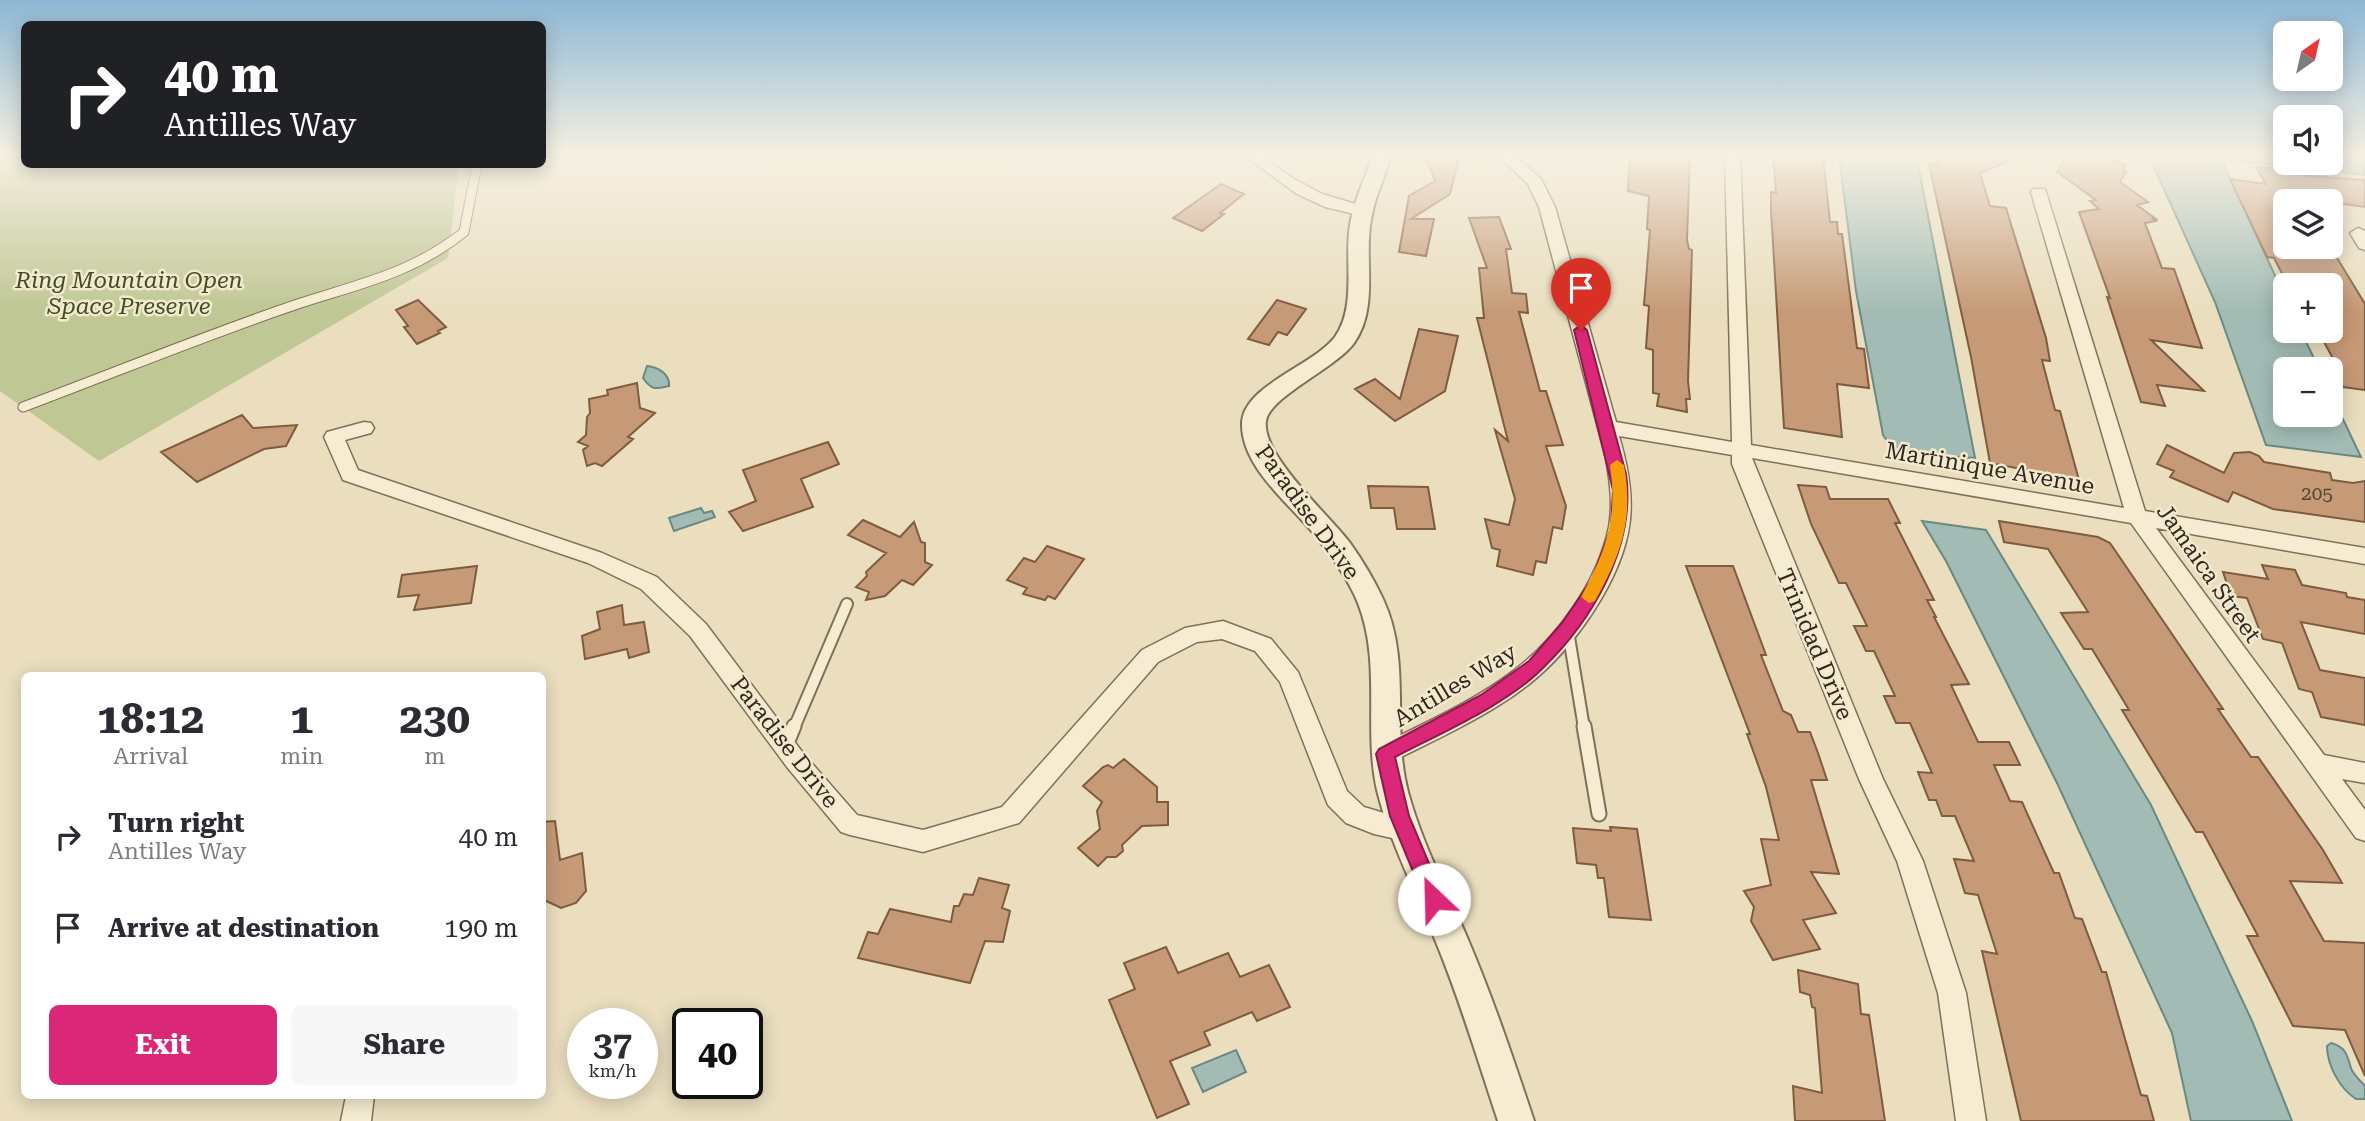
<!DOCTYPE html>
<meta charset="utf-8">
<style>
:root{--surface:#fff;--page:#f7f7f7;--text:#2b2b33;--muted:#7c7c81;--accent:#db2777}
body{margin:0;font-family:"Roboto Serif",serif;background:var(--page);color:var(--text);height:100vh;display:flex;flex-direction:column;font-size:26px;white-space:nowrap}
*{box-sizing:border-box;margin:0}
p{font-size:23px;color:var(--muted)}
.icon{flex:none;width:38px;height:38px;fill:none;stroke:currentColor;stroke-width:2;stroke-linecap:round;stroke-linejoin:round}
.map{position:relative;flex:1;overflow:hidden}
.details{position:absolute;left:21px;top:672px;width:525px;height:427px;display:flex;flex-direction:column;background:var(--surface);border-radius:10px;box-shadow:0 4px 18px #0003}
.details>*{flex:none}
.hud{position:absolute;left:21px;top:21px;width:525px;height:147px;border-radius:10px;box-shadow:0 4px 18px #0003;background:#202124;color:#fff;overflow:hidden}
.needle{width:46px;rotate:34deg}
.fabs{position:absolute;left:2273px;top:21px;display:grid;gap:14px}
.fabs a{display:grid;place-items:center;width:70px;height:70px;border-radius:10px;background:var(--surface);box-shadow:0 4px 18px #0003;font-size:35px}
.speed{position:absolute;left:567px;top:1008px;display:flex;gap:14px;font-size:35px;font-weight:700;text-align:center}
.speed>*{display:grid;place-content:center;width:91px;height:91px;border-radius:50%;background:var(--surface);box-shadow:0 4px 18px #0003;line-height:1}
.speed small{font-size:18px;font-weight:400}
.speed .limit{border:4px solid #111;border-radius:10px;background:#fff;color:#111}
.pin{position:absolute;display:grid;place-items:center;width:60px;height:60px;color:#fff;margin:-72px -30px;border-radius:50% 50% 50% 0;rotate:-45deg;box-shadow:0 0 7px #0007}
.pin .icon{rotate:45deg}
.me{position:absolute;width:77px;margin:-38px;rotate:336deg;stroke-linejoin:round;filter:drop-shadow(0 0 5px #0008)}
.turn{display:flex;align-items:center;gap:24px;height:147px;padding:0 28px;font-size:32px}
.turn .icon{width:91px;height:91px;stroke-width:2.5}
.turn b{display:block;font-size:49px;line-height:60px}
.eta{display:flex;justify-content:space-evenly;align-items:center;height:119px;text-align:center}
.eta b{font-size:42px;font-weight:700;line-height:49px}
.primary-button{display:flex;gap:14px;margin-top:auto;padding:14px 28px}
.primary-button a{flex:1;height:80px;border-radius:10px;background:var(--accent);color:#fff;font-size:28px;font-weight:700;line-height:80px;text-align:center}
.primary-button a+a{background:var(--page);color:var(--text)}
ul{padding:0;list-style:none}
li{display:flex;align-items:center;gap:21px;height:91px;padding:0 28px}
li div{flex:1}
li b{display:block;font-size:26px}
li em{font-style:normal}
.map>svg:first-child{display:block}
</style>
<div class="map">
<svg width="2365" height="1121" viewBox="0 0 2365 1121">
<rect width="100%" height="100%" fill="#eadebf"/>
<path fill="#bfc794" d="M 0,154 L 24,154 L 24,164 L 459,165 L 448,258 L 99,461 L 0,391 Z"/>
<path fill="#a2bcb5" stroke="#6a8982" stroke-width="2" d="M 1839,154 L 1916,154 L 1975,458 C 1947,456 1899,461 1883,435 L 1856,291 Z
M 2148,154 L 2285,154 L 2286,163 L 2331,163 L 2331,154 L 2365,154 L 2365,175 L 2221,159 L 2285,297 L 2286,331 L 2301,331 L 2319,369 L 2286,369 L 2286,415 L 2331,415 L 2331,394 L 2361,457 L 2266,445 L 2215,302 Z
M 647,366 C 658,367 670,374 669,386 C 656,389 652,391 643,378 Z
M 701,508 L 704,513 L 712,511 L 715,517 L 674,531 L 669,518 Z
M 1922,521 L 1986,530 L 2151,805 L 2252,1021 L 2292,1121 L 2191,1121 L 2172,1033 L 2057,783 L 1946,561 Z
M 2331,1043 C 2346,1047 2347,1055 2351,1068 C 2353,1075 2361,1081 2365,1086 L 2365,1099 L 2356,1099 C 2340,1089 2327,1065 2327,1046 Z
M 1236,1050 L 1246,1072 L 1203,1092 L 1192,1068 Z"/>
<path fill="#c69a77" stroke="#7f5b40" stroke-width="2" d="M 1427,154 L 1460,154 L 1450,194 L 1411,219 L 1434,219 L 1426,256 L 1399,252 L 1409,196 L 1435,181 L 1425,155 Z
M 1630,154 L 1690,154 L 1687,240 L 1689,249 L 1692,250 L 1688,381 L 1690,399 L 1686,399 L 1687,412 L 1657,406 L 1659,394 L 1653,393 L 1653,350 L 1646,348 L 1649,306 L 1644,305 L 1650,230 L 1647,229 L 1649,196 L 1628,191 Z
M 1773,154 L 1823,156 L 1830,222 L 1837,222 L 1838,234 L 1842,234 L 1857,348 L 1864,349 L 1869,388 L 1837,384 L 1842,437 L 1784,428 L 1771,210 L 1771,192 L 1776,193 Z
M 1935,154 L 2026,154 L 1980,173 L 1990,206 L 2006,208 L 2046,338 L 2050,361 L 2042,360 L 2055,410 L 2060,411 L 2079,480 L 1990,463 L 1971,357 L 1929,164 L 1937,165 Z
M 2069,154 L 2123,154 L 2117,162 L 2126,165 L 2123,171 L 2126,172 L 2120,182 L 2148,202 L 2137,205 L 2156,219 L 2153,219 L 2156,221 L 2145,223 L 2162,268 L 2174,269 L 2202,348 L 2151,340 L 2204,391 L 2157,385 L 2165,406 L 2141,402 L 2107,297 L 2110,298 L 2079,212 L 2099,209 L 2090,201 L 2096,200 L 2057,172 Z
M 2256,167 L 2298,171 L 2300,175 L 2365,180 L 2365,207 L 2286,196 L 2286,247 L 2331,248 L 2365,304 L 2365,390 L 2343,387 L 2331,363 L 2336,364 L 2318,331 L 2331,331 L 2331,285 L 2288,285 L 2274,258 L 2267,257 L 2230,179 L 2266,184 Z
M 1221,184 L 1244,194 L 1220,213 L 1224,214 L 1202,231 L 1173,218 Z
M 1499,217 L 1511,249 L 1506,249 L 1512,293 L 1526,294 L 1528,313 L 1519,312 L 1540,391 L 1546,391 L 1563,445 L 1546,446 L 1566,506 L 1562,529 L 1553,527 L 1546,563 L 1536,561 L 1533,575 L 1497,566 L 1500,550 L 1492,548 L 1485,519 L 1509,525 L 1515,499 L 1495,430 L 1508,441 L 1477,318 L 1484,318 L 1479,268 L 1487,268 L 1469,218 Z
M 418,300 L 446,327 L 438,331 L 440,333 L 417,344 L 404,327 L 408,326 L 396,310 Z
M 1277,300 L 1306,309 L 1287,335 L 1278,332 L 1269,345 L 1248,339 Z
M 1419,329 L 1458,336 L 1445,391 L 1395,421 L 1355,389 L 1375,379 L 1400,399 Z
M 637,383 L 640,408 L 655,413 L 628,437 L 633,439 L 602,466 L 595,463 L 587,466 L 583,450 L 588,446 L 578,442 L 586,435 L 587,417 L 590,413 L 589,399 L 608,395 L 607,390 Z
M 242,415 L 253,428 L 297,425 L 286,446 L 264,449 L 197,482 L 161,452 Z
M 828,442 L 839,464 L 801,479 L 813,507 L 743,531 L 729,512 L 756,501 L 743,470 Z
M 2167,445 L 2224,473 L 2234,453 L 2250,452 L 2259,456 L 2264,462 L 2330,473 L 2332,480 L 2353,483 L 2365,481 L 2365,522 L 2273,509 L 2233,492 L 2228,502 L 2170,477 L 2174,471 L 2157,464 Z
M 1798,485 L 1826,487 L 1830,499 L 1888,499 L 1900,523 L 1895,523 L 1934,600 L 1927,600 L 1936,617 L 1934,617 L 1969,684 L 1951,685 L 1978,742 L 2009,742 L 2020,765 L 1994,765 L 2010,801 L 2022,802 L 2054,873 L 2059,873 L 2075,918 L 2082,919 L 2102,972 L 2106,972 L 2141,1095 L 2147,1096 L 2154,1121 L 2021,1121 L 1982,951 L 1997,954 L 1978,895 L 1965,893 L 1954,859 L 1974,861 L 1955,816 L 1942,816 L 1936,800 L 1929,800 L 1918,772 L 1932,773 L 1910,723 L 1896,723 L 1884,696 L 1895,696 L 1874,651 L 1866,651 L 1854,626 L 1867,626 L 1846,583 L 1839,583 L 1811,524 Z
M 1368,486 L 1428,487 L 1435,529 L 1397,529 L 1394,508 L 1371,508 Z
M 863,520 L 900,537 L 914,522 L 921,542 L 925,543 L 925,562 L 932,565 L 913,585 L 902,580 L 885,596 L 866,600 L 869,592 L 856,587 L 867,576 L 866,572 L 886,553 L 848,535 Z
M 1999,521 L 2098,537 L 2110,543 L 2223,709 L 2218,709 L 2251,757 L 2258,757 L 2323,850 L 2342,883 L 2290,881 L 2324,941 L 2365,943 L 2365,1076 L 2345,1030 L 2293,1026 L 2247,936 L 2258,936 L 2203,832 L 2196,832 L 2122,710 L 2129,710 L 2114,685 L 2092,649 L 2084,649 L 2061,613 L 2088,612 L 2048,549 L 2004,542 Z
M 1047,546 L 1084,559 L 1055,599 L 1048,596 L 1045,600 L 1023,594 L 1027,588 L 1007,580 L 1024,558 L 1035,562 Z
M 2262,565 L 2295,570 L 2302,585 L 2346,593 L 2347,597 L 2365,600 L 2365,634 L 2301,622 L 2320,670 L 2365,678 L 2365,725 L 2321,717 L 2312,692 L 2299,689 L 2282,643 L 2263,639 L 2247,598 L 2231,596 L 2223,572 L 2268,579 Z
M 477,566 L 471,603 L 414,610 L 419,595 L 398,597 L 402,575 Z
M 1686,566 L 1733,566 L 1766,655 L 1761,655 L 1783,711 L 1791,715 L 1798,732 L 1810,732 L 1818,753 L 1827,780 L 1811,780 L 1839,874 L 1811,872 L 1836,913 L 1803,920 L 1820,949 L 1773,960 L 1751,921 L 1754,907 L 1744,891 L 1771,885 L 1761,839 L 1779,840 L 1766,787 L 1747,734 L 1750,734 Z
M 622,605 L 624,625 L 644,622 L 649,652 L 629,658 L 627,649 L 585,659 L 582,636 L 600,629 L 597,612 Z
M 1124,759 L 1157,787 L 1157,802 L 1168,802 L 1168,825 L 1142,826 L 1122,845 L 1123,851 L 1116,857 L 1107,857 L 1098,866 L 1078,848 L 1100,829 L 1097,811 L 1102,802 L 1083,786 L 1103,767 L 1108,765 L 1113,768 Z
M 555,821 L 560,860 L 582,853 L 586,891 L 576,903 L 561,908 L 542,899 L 542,822 Z
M 1610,827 L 1637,829 L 1651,920 L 1609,917 L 1604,878 L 1598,878 L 1596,865 L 1577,863 L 1573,828 L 1611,831 Z
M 979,878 L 1009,885 L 1002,908 L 1010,911 L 1003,942 L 985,941 L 970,983 L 858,958 L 868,932 L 878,934 L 890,909 L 951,922 L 954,906 L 959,906 L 964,894 L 973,895 Z
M 1166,947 L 1178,973 L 1228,953 L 1240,977 L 1269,965 L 1290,1007 L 1257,1021 L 1252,1012 L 1204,1032 L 1210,1045 L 1170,1061 L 1189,1104 L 1157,1118 L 1109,1000 L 1135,989 L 1124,963 Z
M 1798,970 L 1858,984 L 1861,1014 L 1869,1015 L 1885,1121 L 1795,1121 L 1793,1086 L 1822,1093 L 1815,1008 L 1812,1007 L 1810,995 L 1800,992 Z"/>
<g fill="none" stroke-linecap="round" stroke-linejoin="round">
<defs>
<path id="service-far2" d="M 23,407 C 111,374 199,338 289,307 C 353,285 409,276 464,232 L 477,164"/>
<path id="service-far1" d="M 1568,631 L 1584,728
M 794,728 L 847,604"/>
<path id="service" d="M 1584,726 L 1599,814
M 785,748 L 794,726"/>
<path id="minor" d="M 1242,154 L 1258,154 L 1294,179 L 1322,194 L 1369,208 L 1371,211 L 1363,216 L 1325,207 L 1297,194 Z
M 1497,154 L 1513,154 L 1541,179 L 1555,207 L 1616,422 L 1732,442 L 1725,154 L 1740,154 L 1751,445 L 2124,508 L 2031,192 L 2033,189 L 2045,189 L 2145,511 L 2365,548 L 2365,564 L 2156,528 L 2324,755 L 2365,763 L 2365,783 L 2342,779 L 2365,810 L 2365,841 L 2356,838 L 2131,523 L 1752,458 L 1883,779 L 1923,861 L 1966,993 L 1986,1121 L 1956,1121 L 1938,993 L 1897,861 L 1859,779 L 1732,464 L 1732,455 L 1619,436 C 1627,463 1633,491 1630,520 C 1624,578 1573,650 1528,685 C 1488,716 1439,738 1393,761 L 1385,764 L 1377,761 L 1373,754 L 1377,747 C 1422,724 1471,703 1512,672 C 1557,638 1597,583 1609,527 C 1613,504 1610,481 1606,458 L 1539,207 L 1528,184 Z
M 2358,228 L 2365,231 L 2365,250 L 2359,248 L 2350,233 Z
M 364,422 L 371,423 L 374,428 L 371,433 L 345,440 L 358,470 L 602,553 L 657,577 L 706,624 L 803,753 L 857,815 L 923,830 L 1002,807 L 1142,650 L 1185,628 L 1223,621 L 1271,639 L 1298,672 L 1347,791 L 1364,807 L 1414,822 L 1417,830 L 1414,838 L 1405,841 L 1374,834 L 1346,823 L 1328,805 L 1280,682 L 1255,651 L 1222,639 L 1197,642 L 1158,662 L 1019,823 L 923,852 L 850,835 L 841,832 L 787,767 L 690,636 L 641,589 L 588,563 L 343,480 L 324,437 L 327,432 Z
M 346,1096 L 374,1096 L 371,1121 L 341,1121 Z"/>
<path id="tertiary" d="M 1374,154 L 1392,154 C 1384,178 1373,201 1370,226 C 1365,265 1378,309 1354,343 C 1336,368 1269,397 1266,421 C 1261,455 1329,515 1350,543 C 1363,561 1374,580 1383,599 C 1412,661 1391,728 1408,792 C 1422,844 1448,892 1469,942 C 1494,1001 1514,1061 1534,1121 L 1498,1121 C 1478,1061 1460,1000 1436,942 C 1416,892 1390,843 1377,790 C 1363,728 1382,664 1358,603 C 1348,578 1331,555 1314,534 C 1289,503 1241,467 1242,423 C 1244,385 1313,366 1335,337 C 1357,306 1344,260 1350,225 C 1354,201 1365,177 1374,154 Z"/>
</defs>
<use href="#service-far2" stroke="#817059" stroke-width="11"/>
<use href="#service-far1" stroke="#817059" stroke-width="14"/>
<use href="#service" stroke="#817059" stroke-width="17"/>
<use href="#minor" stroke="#817059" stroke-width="3"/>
<use href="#tertiary" stroke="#817059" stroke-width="4"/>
<use href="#service-far2" stroke="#f6ecd1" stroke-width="9"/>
<use href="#service-far1" stroke="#f6ecd1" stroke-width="10"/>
<use href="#service" stroke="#f6ecd1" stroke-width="13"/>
<use href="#minor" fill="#f6ecd1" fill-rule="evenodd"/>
<use href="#tertiary" fill="#f6ecd1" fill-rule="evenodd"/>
</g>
<linearGradient id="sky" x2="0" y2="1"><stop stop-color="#8cb7d4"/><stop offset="0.5" stop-color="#f6f0e2"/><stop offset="1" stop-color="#f6f0e2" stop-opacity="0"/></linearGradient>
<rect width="2365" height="311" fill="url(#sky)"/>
<path fill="#db2777" stroke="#8e194d" stroke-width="2" d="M 1581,325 L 1587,330 L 1626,474 C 1636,546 1593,620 1542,669 C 1506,705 1441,733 1395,757 L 1409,816 L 1444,899 L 1441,905 L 1434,908 L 1427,905 L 1390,816 L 1376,754 L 1379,749 L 1481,695 L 1529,661 L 1562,623 L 1592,579 L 1611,528 L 1613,490 L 1574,330 Z"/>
<path fill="#f59e0b" d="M 1617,460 L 1624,465 C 1634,520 1621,554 1595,601 L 1589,603 L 1581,597 C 1606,551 1618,519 1610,465 Z"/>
<g text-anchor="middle" stroke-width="5" stroke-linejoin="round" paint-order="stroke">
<g font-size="19" fill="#574433">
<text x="2317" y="500">205</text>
</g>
<g font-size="23" font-style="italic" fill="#414d24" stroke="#f2e9ce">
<text x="129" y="288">Ring Mountain Open<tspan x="129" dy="26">Space Preserve</tspan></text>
</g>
<g font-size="23" fill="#32271c" stroke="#f2e9ce">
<text transform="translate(1990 468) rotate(10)" y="8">Martinique Avenue</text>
<text transform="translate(1308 512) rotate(54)" y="8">Paradise Drive</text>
<text transform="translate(2209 573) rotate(55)" y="8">Jamaica Street</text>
<text transform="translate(1815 644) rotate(67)" y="8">Trinidad Drive</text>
<text transform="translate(1455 685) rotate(-31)" y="8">Antilles Way</text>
<text transform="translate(785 742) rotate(52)" y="8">Paradise Drive</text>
</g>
</g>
</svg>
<div class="fabs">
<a><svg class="needle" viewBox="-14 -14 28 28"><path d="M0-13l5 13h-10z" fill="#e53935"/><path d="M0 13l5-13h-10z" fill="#7c7c81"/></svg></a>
<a><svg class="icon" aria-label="sound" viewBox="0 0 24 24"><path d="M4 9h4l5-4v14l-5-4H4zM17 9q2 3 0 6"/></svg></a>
<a><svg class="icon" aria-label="layers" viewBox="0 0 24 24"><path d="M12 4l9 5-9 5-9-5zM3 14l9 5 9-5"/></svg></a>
<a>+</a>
<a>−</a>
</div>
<div class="speed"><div>37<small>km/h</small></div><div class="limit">40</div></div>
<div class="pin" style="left:1581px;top:330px;background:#d93025"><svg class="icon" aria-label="arrive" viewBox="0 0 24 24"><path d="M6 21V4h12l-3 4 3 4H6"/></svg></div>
<svg class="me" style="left:1434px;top:899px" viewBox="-20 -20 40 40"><circle r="19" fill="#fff"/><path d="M0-13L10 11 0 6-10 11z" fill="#db2777"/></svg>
<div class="hud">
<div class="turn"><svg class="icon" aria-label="right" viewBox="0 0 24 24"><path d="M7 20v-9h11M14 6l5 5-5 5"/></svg><div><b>40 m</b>Antilles Way</div></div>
</div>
<section class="details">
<div class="eta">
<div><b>18:12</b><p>Arrival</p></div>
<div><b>1</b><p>min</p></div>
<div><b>230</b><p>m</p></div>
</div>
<ul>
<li><svg class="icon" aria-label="right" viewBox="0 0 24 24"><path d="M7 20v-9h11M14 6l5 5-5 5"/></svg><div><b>Turn right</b><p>Antilles Way</p></div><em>40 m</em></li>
<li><svg class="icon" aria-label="arrive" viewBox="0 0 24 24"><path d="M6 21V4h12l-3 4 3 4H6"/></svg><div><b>Arrive at destination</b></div><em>190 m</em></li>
</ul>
<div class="primary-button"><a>Exit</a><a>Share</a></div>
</section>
</div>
